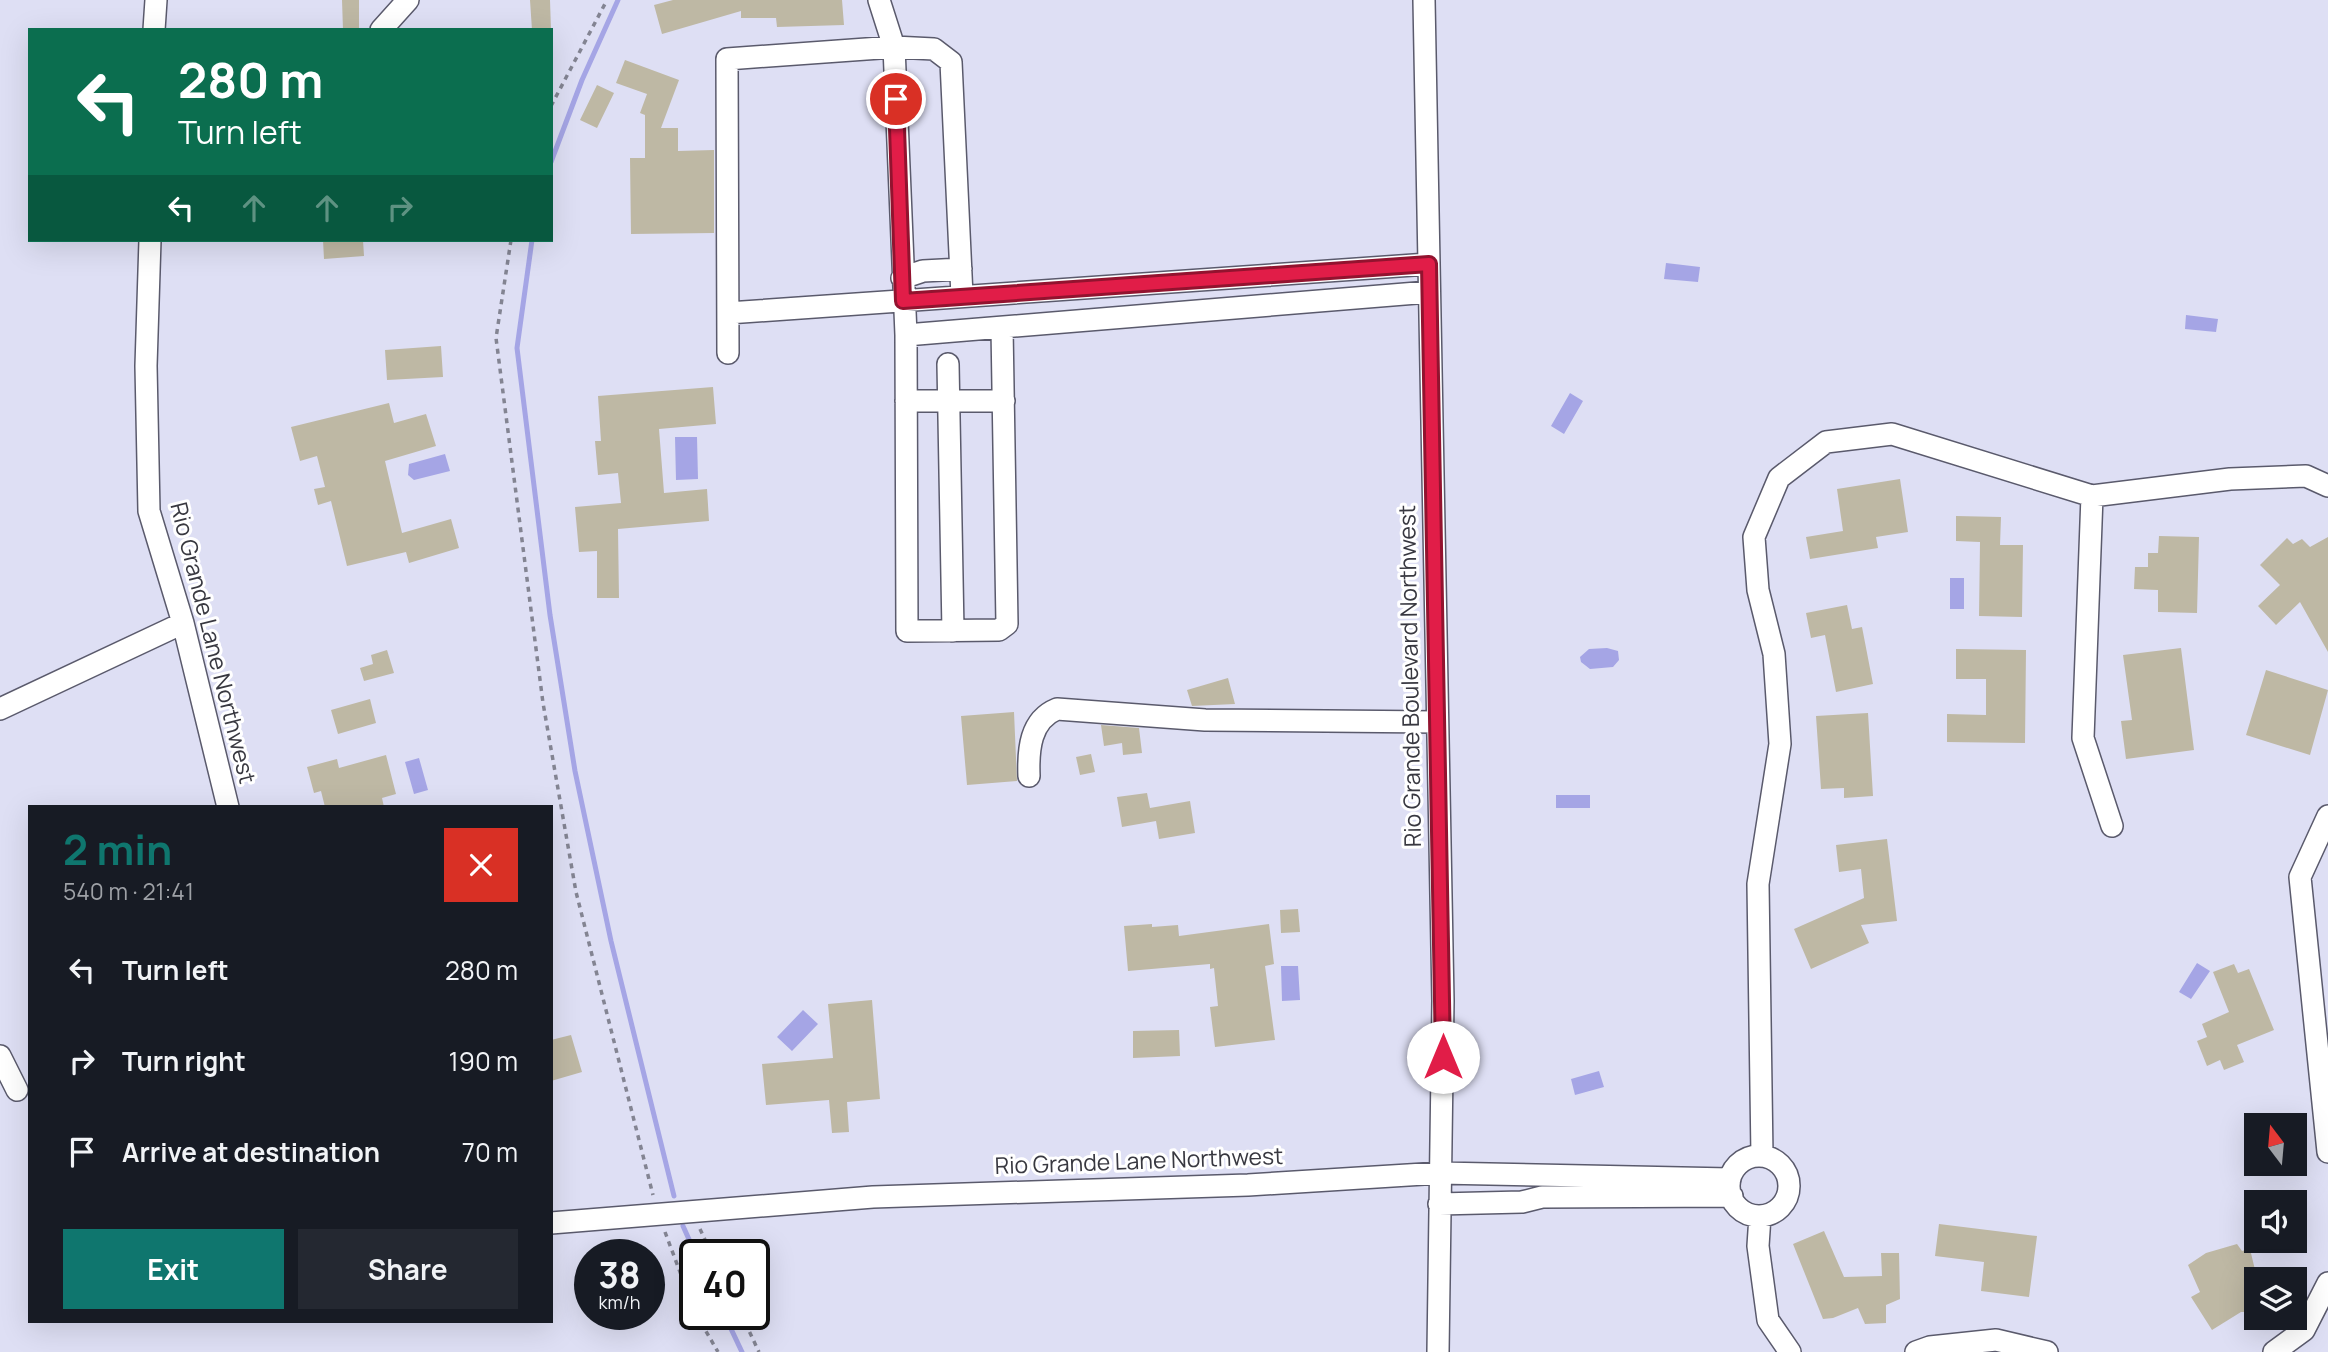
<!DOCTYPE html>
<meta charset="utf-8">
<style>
:root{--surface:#171b24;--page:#242831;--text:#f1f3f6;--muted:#9ea1a6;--accent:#0f766e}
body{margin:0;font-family:Manrope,sans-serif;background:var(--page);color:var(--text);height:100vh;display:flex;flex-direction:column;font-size:26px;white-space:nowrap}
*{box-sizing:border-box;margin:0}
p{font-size:23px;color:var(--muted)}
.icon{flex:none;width:38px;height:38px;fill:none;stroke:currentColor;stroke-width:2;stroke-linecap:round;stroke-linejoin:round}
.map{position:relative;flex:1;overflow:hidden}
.panel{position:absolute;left:28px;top:805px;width:525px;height:518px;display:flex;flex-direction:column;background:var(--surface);border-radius:0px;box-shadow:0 7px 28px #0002}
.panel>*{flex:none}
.guide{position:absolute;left:28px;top:28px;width:525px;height:214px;border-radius:0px;box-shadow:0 7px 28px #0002;background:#0b6e4f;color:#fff;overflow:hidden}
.needle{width:46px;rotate:344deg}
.controls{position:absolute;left:2244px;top:1113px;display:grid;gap:14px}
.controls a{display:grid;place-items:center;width:63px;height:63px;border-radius:0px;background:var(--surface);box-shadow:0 7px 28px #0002;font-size:35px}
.speed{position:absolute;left:574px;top:1239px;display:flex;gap:14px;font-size:35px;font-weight:700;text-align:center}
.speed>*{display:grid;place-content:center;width:91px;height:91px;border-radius:50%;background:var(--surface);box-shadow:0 7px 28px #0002;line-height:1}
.speed small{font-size:18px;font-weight:400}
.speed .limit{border:4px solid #111;border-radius:10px;background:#fff;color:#111}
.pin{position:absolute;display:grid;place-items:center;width:60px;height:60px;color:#fff;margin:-30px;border:4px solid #fff;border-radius:50%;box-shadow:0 2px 7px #0007}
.me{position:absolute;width:77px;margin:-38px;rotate:0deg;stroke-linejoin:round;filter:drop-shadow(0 0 5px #0008)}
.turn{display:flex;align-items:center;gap:24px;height:147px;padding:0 35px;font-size:32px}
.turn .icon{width:91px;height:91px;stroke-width:2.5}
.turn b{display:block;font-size:49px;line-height:60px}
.lanes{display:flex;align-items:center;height:66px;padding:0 35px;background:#0003;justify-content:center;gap:35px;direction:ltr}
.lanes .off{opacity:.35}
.round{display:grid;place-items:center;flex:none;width:74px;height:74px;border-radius:0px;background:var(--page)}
.overview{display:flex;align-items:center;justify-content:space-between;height:119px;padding:0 35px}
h1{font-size:42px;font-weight:700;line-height:52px;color:var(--accent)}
.primary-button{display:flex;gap:14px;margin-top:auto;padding:14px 35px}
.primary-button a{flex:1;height:80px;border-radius:0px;background:var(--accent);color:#fff;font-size:28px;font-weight:700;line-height:80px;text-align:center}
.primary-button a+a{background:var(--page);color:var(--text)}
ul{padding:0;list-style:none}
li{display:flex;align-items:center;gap:21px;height:91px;padding:0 35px}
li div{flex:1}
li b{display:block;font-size:26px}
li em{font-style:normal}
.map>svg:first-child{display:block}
</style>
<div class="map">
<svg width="2328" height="1352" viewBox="0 0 2328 1352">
<rect width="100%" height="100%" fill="#dedff4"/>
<path fill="#a5a5e5" d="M 1666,263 L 1700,267 L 1698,282 L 1664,279 Z
M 2186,315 L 2218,319 L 2216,332 L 2185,329 Z
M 1570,393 L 1583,401 L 1564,434 L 1551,426 Z
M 675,437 L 697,437 L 698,479 L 676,480 Z
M 445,454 L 450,471 L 414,480 L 408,475 L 409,464 Z
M 1950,578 L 1964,578 L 1964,609 L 1950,609 Z
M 1607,648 L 1618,651 L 1619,660 L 1613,667 L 1590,669 L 1581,662 L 1580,657 L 1589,649 Z
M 419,758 L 428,790 L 414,794 L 405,762 Z
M 1556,795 L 1590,795 L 1590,808 L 1556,808 Z
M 2197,963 L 2210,971 L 2191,999 L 2179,992 Z
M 1281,966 L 1298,966 L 1300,1000 L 1282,1001 Z
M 803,1010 L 818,1024 L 792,1051 L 777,1037 Z
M 1599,1071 L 1604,1087 L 1575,1095 L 1571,1079 Z"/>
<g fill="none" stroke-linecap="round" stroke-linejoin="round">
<path stroke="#a5a5e5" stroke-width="5" d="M 551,162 L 582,80 L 618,0
M 532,240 L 517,348 L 550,615 L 575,771 L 611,941 L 674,1196
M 683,1226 L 696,1255
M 724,1314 L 742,1352"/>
</g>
<path fill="#beb8a4" d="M 342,0 L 359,0 L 359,30 L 343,30 Z
M 530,0 L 550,0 L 551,30 L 532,30 Z
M 673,0 L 842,0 L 844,25 L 777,27 L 776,18 L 741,18 L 741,11 L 662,34 L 654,5 Z
M 625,60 L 679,80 L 661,128 L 678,128 L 678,151 L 714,150 L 714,233 L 631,234 L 630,158 L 645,158 L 645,115 L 640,113 L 647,94 L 616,83 Z
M 597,85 L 614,93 L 597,128 L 580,120 Z
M 323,240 L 363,240 L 364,256 L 324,259 Z
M 441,346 L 443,377 L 387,380 L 385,350 Z
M 713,387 L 716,424 L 659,429 L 664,493 L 707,489 L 709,521 L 618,529 L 619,598 L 597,598 L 597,551 L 579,552 L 575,507 L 621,503 L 618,473 L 598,475 L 595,441 L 601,441 L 598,396 Z
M 389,403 L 394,423 L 426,414 L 436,446 L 385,461 L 402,533 L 451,519 L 459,548 L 409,563 L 406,552 L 347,566 L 331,501 L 318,505 L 314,489 L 325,487 L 317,456 L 300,461 L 291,427 Z
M 1900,479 L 1908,532 L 1876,537 L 1878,548 L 1810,559 L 1806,537 L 1843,531 L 1837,489 Z
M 1956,516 L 2001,517 L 2000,545 L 2023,545 L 2022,617 L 1979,616 L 1980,542 L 1956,541 Z
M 2159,536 L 2199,537 L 2197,613 L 2158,612 L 2158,590 L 2134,589 L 2135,567 L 2148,567 L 2148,553 L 2158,553 Z
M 2328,537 L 2328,652 L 2300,602 L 2276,625 L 2258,606 L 2280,585 L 2260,565 L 2287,538 L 2293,544 L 2302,539 L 2310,547 Z
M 1847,605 L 1852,629 L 1862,627 L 1873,684 L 1836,692 L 1825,635 L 1811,638 L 1806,613 Z
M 2181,648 L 2194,750 L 2126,759 L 2121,721 L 2132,720 L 2123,655 Z
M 1956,649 L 2026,650 L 2025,743 L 1947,742 L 1947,714 L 1986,715 L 1986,679 L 1956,679 Z
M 387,650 L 394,673 L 364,681 L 360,668 L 373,664 L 371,655 Z
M 2266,670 L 2328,690 L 2310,755 L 2246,735 Z
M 1228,678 L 1235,704 L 1192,706 L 1187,690 Z
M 370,699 L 376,723 L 338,734 L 331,710 Z
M 1014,712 L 1017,781 L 967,785 L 961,716 Z
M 1868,713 L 1873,796 L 1844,798 L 1844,788 L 1821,789 L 1816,716 Z
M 1101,725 L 1139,728 L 1142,753 L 1123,755 L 1122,743 L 1104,746 Z
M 1091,754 L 1095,772 L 1080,775 L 1076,757 Z
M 386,755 L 396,794 L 382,798 L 384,807 L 325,807 L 321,791 L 314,793 L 307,767 L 337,759 L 339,768 Z
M 1147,793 L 1150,808 L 1190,801 L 1195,833 L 1159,839 L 1156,821 L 1122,827 L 1117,797 Z
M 1887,839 L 1897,921 L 1861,925 L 1869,943 L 1811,969 L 1794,929 L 1864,898 L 1861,869 L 1839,872 L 1836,845 Z
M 1298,909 L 1300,932 L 1281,933 L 1280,910 Z
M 1152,924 L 1152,927 L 1178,925 L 1179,936 L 1269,924 L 1274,964 L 1265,966 L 1275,1040 L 1215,1047 L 1210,1007 L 1218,1006 L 1214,968 L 1210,969 L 1210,964 L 1128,971 L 1124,926 Z
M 2234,964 L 2238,973 L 2249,969 L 2274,1030 L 2237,1045 L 2244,1062 L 2224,1070 L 2220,1060 L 2207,1066 L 2197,1041 L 2207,1037 L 2202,1024 L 2229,1012 L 2213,972 Z
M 872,1000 L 880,1099 L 847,1102 L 849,1132 L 832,1133 L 829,1100 L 766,1105 L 762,1064 L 833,1058 L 828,1004 Z
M 1179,1030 L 1180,1056 L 1133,1058 L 1133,1031 Z
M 571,1035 L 582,1072 L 551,1081 L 551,1040 Z
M 1939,1224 L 2037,1236 L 2029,1297 L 1981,1291 L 1984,1262 L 1935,1256 Z
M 1824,1231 L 1844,1277 L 1882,1276 L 1881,1253 L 1899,1253 L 1900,1299 L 1886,1305 L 1886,1323 L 1865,1324 L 1858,1308 L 1833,1318 L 1823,1319 L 1793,1244 Z
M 2237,1244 L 2242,1251 L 2250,1249 L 2256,1274 L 2256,1312 L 2241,1312 L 2212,1330 L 2191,1297 L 2200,1292 L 2188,1265 L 2206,1253 Z"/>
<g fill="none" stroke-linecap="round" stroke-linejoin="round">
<defs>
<path id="minor" d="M 879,0 L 894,47 L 906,335 L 907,631 L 999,630 L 1007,624 L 1002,328
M 1424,0 L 1443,1001 L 1438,1352
M 154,30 L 156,0
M 381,30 L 408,0
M 150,240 L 146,366 L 149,511 L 183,623 L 228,807
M 902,278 L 923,271 L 961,269
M 728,313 L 1428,264
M 906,335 L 1429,292
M 728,353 L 727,59 L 894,47 L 934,49 L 951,62 L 962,296
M 948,364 L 953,631
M 906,401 L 1004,401
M 2092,496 L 2083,738 L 2112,826
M 0,709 L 183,623
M 1029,776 C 1028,750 1030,720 1057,709 L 1205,720 L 1437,722
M 2328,816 L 2300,877 L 2328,1152
M 0,1056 L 17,1090
M 1762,1156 L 1758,884 L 1780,744 L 1774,654 L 1758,590 L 1754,537 L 1779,478 L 1826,442 L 1892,434 L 2092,496 L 2230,479 L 2306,476 L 2328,486
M1729 1186a30 30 0 1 1 60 0a30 30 0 1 1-60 0Z
M 1439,1204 L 1522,1202 L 1542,1197 L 1732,1196
M 1760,1216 L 1758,1246 L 1768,1320 L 1790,1352
M 551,1223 L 873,1197 L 1248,1185 L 1440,1173 L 1730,1179
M 1916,1352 L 1930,1347 L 1996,1340 L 2047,1352
M 2274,1352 L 2304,1330 L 2328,1283"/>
</defs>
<use href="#minor" stroke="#5a5a6c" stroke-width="24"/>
<path stroke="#838492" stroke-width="3.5" stroke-dasharray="5 5" stroke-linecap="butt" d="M 551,106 L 607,0
M 511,240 L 496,338 L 543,703 L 576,892 L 653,1195
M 700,1229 L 712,1255
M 665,1232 L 695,1312
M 696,1314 L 718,1352
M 741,1314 L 759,1352"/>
<use href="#minor" stroke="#fff" stroke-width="21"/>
</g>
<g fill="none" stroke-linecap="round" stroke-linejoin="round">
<defs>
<path id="route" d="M 896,99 L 903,301 L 1429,264 L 1443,1057"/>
</defs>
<use href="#route" stroke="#92132f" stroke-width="18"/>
<use href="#route" stroke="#e11d48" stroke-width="12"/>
</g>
<g text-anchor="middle" stroke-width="6" stroke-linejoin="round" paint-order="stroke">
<g font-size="23" fill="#383840" stroke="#fff">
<text transform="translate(213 643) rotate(76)" y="8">Rio Grande Lane Northwest</text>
<text transform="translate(1410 676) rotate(-91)" y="8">Rio Grande Boulevard Northwest</text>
<text transform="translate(1139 1161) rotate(-2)" y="8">Rio Grande Lane Northwest</text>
</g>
</g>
</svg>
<div class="controls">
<a><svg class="needle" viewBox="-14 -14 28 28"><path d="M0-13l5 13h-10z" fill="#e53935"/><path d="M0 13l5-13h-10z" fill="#9ea1a6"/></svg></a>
<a><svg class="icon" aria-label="sound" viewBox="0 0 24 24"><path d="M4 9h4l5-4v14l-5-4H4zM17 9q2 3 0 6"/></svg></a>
<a><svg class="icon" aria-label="layers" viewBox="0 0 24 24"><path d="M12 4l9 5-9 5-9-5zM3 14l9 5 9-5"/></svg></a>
</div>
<div class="speed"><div>38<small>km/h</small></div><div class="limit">40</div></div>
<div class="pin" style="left:896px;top:99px;background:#d93025"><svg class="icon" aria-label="arrive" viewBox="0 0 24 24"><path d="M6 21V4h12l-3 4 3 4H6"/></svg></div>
<svg class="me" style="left:1443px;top:1057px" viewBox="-20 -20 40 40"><circle r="19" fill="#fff"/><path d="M0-13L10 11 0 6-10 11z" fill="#e11d48"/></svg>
<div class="guide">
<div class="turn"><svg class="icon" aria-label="left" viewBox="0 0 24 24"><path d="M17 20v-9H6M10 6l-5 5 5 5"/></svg><div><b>280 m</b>Turn left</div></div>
<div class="lanes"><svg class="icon" aria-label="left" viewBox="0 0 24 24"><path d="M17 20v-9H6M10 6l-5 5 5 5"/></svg><svg class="icon off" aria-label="ahead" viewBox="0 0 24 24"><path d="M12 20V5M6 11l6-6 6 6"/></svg><svg class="icon off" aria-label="ahead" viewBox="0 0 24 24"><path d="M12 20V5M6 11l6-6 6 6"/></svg><svg class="icon off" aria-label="right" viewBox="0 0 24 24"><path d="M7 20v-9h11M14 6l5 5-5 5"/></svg></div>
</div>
<section class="panel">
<div class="overview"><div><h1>2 min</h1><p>540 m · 21:41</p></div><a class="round" style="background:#d93025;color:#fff"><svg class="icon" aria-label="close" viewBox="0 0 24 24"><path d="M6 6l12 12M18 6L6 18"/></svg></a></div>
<ul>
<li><svg class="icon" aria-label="left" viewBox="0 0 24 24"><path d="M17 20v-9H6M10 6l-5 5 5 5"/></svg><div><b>Turn left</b></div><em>280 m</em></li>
<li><svg class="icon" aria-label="right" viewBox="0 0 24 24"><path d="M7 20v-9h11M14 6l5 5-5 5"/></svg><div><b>Turn right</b></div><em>190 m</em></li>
<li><svg class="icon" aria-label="arrive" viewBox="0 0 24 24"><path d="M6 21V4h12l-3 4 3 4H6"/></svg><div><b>Arrive at destination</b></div><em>70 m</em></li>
</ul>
<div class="primary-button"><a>Exit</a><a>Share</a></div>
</section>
</div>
